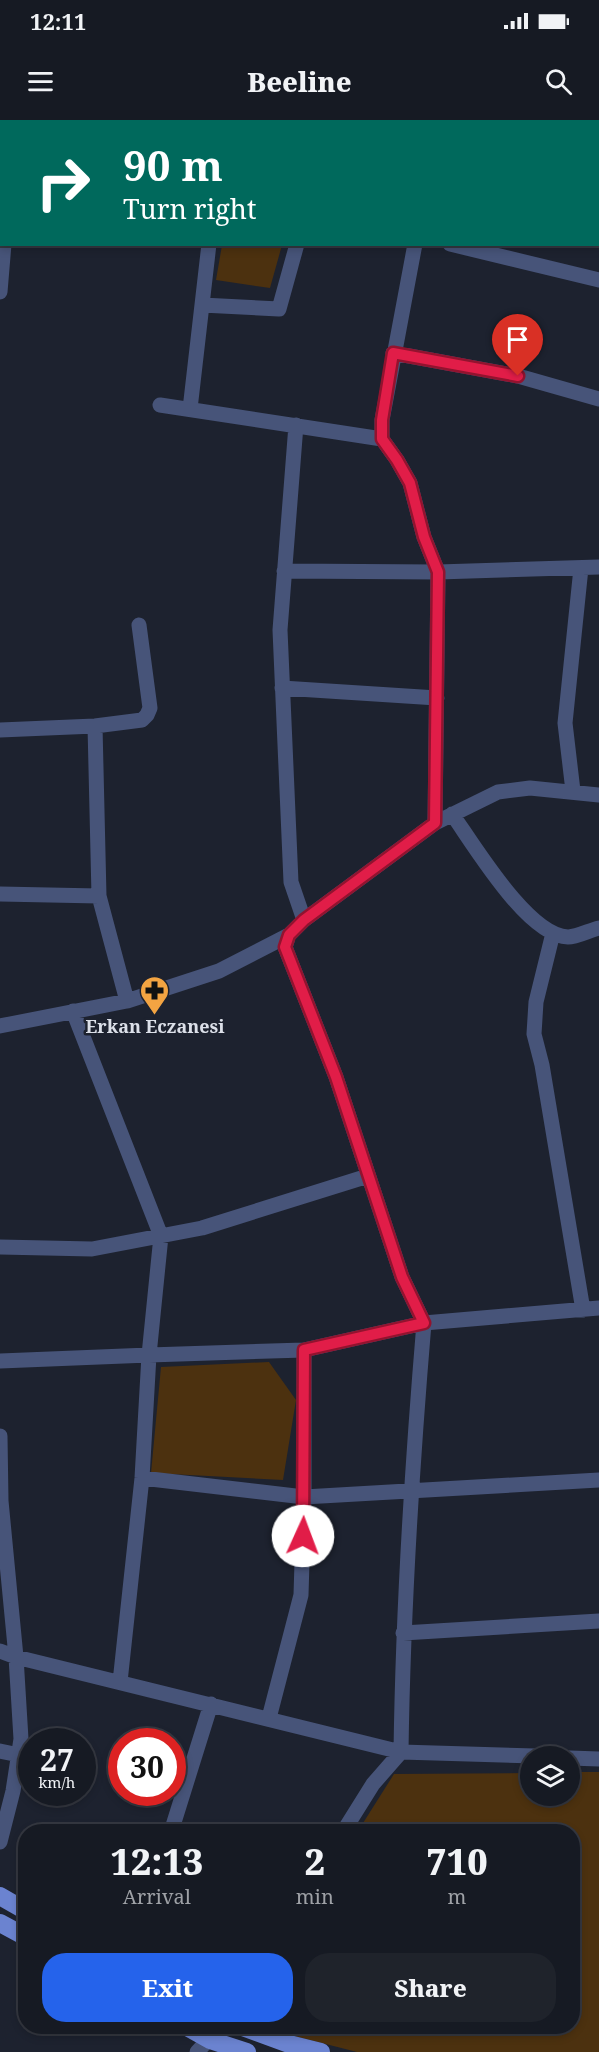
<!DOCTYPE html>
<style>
:root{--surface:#161a23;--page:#1f232b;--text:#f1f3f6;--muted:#9ea1a6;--line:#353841;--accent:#2563eb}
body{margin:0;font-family:"Noto Serif",serif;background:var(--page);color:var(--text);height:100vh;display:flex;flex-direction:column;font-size:22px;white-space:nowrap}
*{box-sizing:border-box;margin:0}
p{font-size:20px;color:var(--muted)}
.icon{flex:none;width:33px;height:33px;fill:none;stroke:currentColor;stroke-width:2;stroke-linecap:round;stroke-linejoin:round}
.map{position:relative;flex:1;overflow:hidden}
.details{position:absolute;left:18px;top:1704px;width:562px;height:210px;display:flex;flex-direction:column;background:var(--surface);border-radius:24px;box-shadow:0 3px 9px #0003,0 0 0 2px var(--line)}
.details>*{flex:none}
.guide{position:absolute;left:0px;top:0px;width:600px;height:126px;box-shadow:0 3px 9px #0003,0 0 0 2px var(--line);background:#00695c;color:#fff;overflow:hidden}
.buttons{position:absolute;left:520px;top:1626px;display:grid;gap:12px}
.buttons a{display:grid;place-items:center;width:60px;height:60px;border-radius:50%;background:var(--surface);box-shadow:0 3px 9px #0003,0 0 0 2px var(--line);font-size:30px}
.speed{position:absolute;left:18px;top:1608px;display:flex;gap:12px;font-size:30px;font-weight:700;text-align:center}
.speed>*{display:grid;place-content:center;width:78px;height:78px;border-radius:50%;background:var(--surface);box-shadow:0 3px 9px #0003,0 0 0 2px var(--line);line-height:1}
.speed small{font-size:15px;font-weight:400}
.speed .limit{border:9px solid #d22;background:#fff;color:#111}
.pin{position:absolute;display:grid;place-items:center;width:51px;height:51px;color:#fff;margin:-62px -26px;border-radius:50% 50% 50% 0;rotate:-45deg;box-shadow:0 0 6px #0007}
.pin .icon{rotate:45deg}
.me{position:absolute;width:66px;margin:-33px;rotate:2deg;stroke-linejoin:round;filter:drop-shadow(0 0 4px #0008)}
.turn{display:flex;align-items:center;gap:21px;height:126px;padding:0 24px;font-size:27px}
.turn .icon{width:78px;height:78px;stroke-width:2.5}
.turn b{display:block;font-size:42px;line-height:51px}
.eta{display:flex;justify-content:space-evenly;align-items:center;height:102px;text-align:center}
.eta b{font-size:36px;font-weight:800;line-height:42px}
.action{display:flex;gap:12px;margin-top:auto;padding:12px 24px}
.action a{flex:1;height:69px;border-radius:24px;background:var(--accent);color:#fff;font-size:24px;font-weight:800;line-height:69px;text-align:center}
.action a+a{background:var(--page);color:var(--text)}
.status{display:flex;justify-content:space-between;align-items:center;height:42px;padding:0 30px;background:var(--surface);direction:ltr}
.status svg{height:16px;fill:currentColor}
header{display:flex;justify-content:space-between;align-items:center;height:78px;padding:0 24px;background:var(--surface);font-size:27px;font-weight:800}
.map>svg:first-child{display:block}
</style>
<div class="status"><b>12:11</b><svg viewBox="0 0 49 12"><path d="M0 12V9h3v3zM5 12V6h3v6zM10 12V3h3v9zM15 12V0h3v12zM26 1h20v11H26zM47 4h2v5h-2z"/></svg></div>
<header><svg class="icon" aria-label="menu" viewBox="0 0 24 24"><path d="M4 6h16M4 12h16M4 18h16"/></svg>Beeline<svg class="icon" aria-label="search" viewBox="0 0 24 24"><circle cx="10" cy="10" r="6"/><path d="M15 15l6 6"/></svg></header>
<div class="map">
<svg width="599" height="1932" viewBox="0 0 599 1932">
<rect width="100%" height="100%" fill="#1d222f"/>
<path fill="#4c310f" d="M 222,125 L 282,125 L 270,168 L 216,160 Z
M 269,1242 L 296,1280 L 283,1360 L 151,1353 L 161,1247 Z
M 570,1652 L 599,1652 L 599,1932 L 357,1932 L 271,1910 L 264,1907 L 573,1906 L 573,1712 L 358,1711 L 394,1654 L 531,1653 L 531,1676 L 570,1676 Z"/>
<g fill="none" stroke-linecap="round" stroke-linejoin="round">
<path stroke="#475479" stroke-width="15" d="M 77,0 L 84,2
M 9,2 L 9,0
M 227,2 L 227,0
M 441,2 L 441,0
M 0,19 L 2,18
M 2,72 L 2,78
M 415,124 L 382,300 L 382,319 L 397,340 L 410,363 L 424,417 L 438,452 L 435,703
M 450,124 L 599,160
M 0,172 L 4,124
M 202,185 L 279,189 L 297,124
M 393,233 L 518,256 L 599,279
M 160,285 L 382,319
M 190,289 L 209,124
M 296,305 L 280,510 L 291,762 L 304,800 L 435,703 L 498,672 L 530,668 L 599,675
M 284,451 L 438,452 L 599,447
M 282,568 L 437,578
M 95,606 L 99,776 L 127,881
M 0,610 L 95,606 L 142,600 L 147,595 L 150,588 L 139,505
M 573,671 L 565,603 L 581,448
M 452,694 C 474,725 528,816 568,817 C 577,817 590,810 599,808
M 0,774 L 99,776
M 304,800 L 289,815 L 285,827 L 336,957 L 402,1157 L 424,1203 L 599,1188
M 553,813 L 536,882 L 534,914 L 542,945 L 583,1190
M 73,891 L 161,1116 L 149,1235 L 304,1230 L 424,1203 C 412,1346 403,1488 401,1632 L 373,1664 L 343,1712
M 0,906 L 127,881 L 219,851 L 289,815
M 0,1127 L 92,1129 L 202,1108 L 368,1056
M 0,1241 L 149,1235 L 142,1358 L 120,1562
M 0,1316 L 1,1381 L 16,1537 L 21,1619 L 13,1671 L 0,1722
M 142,1358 L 304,1377 L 599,1360
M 403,1513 L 599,1501
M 0,1531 L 16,1537 L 401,1632 L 535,1636
M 269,1598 L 301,1475 L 304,1377 L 304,1230
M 0,1631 L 19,1635
M 570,1638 L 599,1639
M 171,1712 L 211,1584
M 197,1932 L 221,1906"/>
<path stroke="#6b83d0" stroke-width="18" d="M 0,1776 L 26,1791
M 0,1803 L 26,1817
M 185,1906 L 210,1920 L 247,1932
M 240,1906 L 289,1924 L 321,1932"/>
</g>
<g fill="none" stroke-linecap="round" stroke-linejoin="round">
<defs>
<path id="route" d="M 303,1416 L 304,1230 L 424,1203 L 402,1157 L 336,957 L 285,827 L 289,815 L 304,800 L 435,703 L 438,452 L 424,417 L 410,363 L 397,340 L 382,319 L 382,300 L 393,233 L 518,256"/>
</defs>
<use href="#route" stroke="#92132f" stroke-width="15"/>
<use href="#route" stroke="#e11d48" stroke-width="10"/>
</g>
<defs>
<symbol id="pharmacy-pin" viewBox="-11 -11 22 30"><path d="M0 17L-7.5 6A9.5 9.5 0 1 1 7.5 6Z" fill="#f3a442" stroke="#1d222f"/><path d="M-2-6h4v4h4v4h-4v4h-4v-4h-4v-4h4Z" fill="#111"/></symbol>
</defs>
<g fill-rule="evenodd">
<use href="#pharmacy-pin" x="138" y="854" width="33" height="45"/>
</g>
<g text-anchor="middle" stroke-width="5" stroke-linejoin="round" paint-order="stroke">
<g font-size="18" font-weight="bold" fill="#dce0e9" stroke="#1d222f">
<text x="155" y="913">Erkan Eczanesi</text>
</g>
</g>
</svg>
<div class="buttons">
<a><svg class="icon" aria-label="layers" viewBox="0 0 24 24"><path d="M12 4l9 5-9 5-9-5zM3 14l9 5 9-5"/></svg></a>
</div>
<div class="speed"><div>27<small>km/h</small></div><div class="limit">30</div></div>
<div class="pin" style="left:518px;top:256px;background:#d93025"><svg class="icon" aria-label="arrive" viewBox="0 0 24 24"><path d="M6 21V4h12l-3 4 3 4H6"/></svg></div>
<svg class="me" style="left:303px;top:1416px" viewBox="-20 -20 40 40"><circle r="19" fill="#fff"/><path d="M0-13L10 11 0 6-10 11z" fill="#e11d48"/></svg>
<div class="guide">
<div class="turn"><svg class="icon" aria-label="right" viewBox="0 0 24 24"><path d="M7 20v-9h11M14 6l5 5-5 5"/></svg><div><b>90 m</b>Turn right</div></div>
</div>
<section class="details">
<div class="eta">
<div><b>12:13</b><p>Arrival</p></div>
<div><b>2</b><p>min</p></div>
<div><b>710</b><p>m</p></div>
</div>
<div class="action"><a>Exit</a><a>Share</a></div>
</section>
</div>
